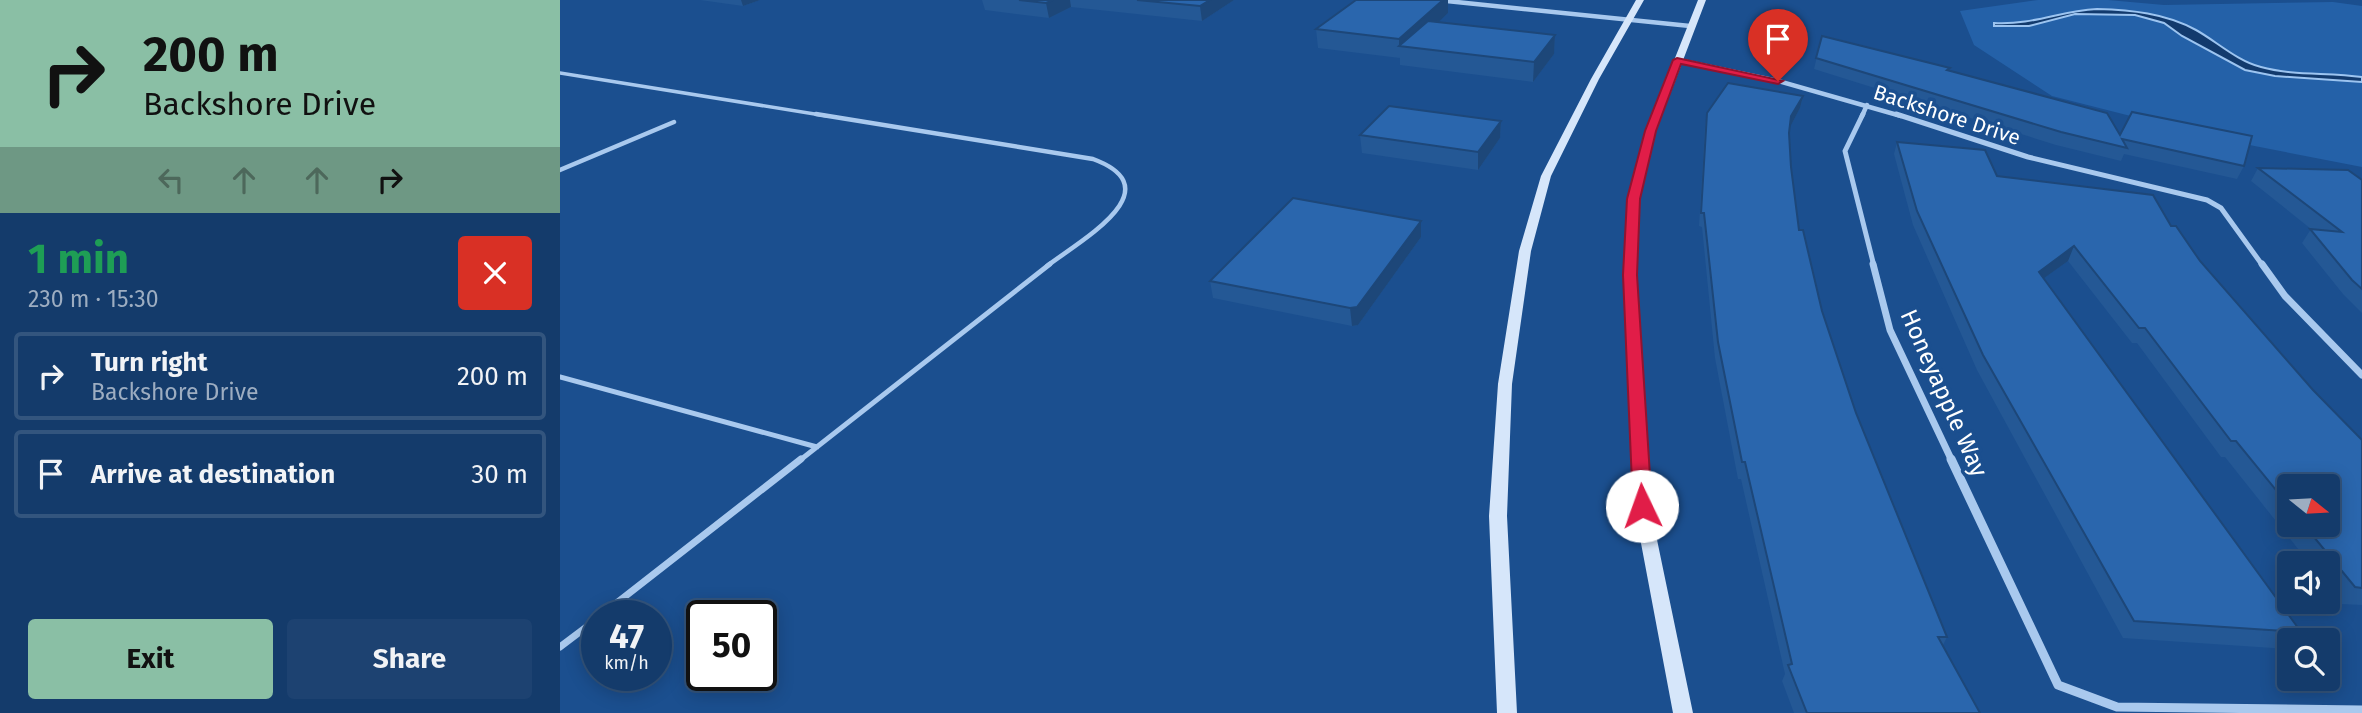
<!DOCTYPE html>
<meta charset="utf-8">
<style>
:root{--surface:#143b6b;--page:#1d4271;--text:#f1f3f6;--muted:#9dadc1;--line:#33557e;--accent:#8abfa5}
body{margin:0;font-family:"Fira Sans",sans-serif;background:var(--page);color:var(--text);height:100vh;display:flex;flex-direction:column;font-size:26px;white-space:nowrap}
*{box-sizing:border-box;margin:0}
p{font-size:23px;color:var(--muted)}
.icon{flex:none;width:38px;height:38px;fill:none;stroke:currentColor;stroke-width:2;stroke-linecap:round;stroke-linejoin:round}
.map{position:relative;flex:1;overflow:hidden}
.details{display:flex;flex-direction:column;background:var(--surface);width:560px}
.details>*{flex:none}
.hud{background:#8abfa5;color:#111;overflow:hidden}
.needle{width:46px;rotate:108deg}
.controls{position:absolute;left:1717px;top:474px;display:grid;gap:14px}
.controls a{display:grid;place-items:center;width:63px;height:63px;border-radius:7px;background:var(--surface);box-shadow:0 4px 18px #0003,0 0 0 2px var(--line);font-size:35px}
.speed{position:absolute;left:21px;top:600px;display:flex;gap:14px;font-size:35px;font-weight:700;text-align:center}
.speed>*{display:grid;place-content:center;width:91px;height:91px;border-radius:50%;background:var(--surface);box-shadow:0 4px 18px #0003,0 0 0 2px var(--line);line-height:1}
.speed small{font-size:18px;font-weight:400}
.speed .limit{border:4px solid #111;border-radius:10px;background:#fff;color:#111}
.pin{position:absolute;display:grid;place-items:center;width:60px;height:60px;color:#fff;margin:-72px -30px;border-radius:50% 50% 50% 0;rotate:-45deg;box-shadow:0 0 7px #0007}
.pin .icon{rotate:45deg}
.me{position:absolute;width:77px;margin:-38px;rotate:357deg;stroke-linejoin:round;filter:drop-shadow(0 0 5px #0008)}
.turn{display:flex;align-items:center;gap:24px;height:147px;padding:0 28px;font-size:32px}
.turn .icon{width:91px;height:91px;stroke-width:2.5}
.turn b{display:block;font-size:49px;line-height:60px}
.lanes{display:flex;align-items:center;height:66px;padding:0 28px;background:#0003;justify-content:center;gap:35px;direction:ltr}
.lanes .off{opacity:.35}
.round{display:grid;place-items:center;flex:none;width:74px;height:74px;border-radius:7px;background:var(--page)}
.head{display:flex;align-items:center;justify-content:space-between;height:119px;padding:0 28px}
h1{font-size:42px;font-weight:700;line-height:52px;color:#1e9e55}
.action{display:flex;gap:14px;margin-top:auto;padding:14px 28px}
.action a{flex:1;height:80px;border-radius:7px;background:var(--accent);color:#111;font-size:28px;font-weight:700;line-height:80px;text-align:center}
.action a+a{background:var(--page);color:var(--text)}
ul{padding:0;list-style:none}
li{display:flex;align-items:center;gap:21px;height:88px;margin:0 14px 10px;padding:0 14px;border:4px solid var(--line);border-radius:7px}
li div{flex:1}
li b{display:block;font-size:26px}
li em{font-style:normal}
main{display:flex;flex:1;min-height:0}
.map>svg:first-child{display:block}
</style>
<main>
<section class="details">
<div class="hud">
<div class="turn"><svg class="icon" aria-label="right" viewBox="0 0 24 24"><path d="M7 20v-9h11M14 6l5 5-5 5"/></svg><div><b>200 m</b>Backshore Drive</div></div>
<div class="lanes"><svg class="icon off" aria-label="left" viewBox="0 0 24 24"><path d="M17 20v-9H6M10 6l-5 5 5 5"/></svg><svg class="icon off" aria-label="ahead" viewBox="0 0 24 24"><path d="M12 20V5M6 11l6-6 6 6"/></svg><svg class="icon off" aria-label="ahead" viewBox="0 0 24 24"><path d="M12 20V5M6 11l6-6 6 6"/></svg><svg class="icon" aria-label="right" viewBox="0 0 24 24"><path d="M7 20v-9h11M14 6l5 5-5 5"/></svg></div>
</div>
<div class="head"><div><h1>1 min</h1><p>230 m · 15:30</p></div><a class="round" style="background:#d93025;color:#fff"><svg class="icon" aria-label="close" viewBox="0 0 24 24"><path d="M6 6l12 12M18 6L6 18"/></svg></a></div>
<ul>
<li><svg class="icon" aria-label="right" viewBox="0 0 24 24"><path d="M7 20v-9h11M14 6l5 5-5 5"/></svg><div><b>Turn right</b><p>Backshore Drive</p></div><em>200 m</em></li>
<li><svg class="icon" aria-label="arrive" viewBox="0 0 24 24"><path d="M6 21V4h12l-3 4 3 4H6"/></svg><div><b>Arrive at destination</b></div><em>30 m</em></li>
</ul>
<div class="action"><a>Exit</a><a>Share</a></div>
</section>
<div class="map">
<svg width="1802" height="713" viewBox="0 0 1802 713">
<rect width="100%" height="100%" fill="#1b4f8f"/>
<path fill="#2461a8" d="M 1478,0 L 1548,0 L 1604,5 L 1773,2 L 1802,6 L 1802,167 L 1669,141 L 1492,96 L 1414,45 L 1400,11 Z"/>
<path fill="#123a6d" stroke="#9cc4f0" stroke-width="2" d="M 1537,9 C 1571,10 1605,13 1636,30 C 1656,41 1677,61 1701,67 C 1734,76 1768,72 1802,77 L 1802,82 L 1715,76 L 1685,70 L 1622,36 L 1604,23 L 1575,15 L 1515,14 L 1469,26 L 1434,26 L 1434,23 C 1475,25 1498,11 1537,9 Z"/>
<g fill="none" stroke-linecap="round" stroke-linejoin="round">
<path stroke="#a9c9ee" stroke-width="3.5" d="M 0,73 L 267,116"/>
<path stroke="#a9c9ee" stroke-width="4.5" d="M 256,114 L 533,159 C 614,189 521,240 487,266
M 0,170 L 114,122"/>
<path stroke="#a9c9ee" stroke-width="5" d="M 0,377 L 257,447
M 239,461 L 490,264"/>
<path stroke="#a9c9ee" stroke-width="7" d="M 40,616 L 241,459
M 0,647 L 37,619"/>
<path stroke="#a9c9ee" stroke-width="4.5" d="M 877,0 L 1130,26
M 1117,60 L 1218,81 L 1341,116
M 1302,116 L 1307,105"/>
<path stroke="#a9c9ee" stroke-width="5" d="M 1303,114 L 1285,151 L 1314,266
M 1336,114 L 1468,157 L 1647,200 L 1661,208 L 1703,266"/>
<path stroke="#a9c9ee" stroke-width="7" d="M 1313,264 L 1330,330 L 1392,461
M 1702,264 L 1725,296 L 1802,375"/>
<path stroke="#a9c9ee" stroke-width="9" d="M 1391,459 L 1498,685 L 1557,707 L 1802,710"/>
<path fill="#d6e6fa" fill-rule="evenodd" d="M 1076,0 L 1084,0 L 1039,79 L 991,176 L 971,251 L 952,384 L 947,516 L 957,713 L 937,713 L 929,516 L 938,384 L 959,251 L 981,176 L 1031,79 Z
M 1138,0 L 1146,0 L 1096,131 L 1079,199 L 1076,275 L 1090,506 L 1133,713 L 1113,713 L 1074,506 L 1064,275 L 1067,199 L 1086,131 Z"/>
</g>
<path fill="#245895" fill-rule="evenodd" d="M 140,0 L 200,0 L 183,6 Z
M 422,0 L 674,0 L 642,21 L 511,7 L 489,18 L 425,10 Z
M 888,13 L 878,22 L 995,35 L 994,54 L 973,82 L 840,65 L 840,58 L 758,48 L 756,29 Z
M 1262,36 L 1389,70 L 1560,135 L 1684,166 L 1677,179 L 1564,154 L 1561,161 L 1496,145 L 1254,69 Z
M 1243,96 L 1240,108 L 1230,127 L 1229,133 L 1231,167 L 1239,230 L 1262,311 L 1296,413 L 1387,637 L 1383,645 L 1420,713 L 1234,713 L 1222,681 L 1225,674 L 1181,479 L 1178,479 L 1155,358 L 1142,227 L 1139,226 L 1145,126 L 1147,113 Z
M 941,121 L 940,138 L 918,170 L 802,153 L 800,135 Z
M 1337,142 L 1437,176 L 1611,226 L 1640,261 L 1753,390 L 1802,440 L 1802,605 L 1781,604 L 1768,586 L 1768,564 L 1750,564 L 1665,457 L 1661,457 L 1577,343 L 1572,343 L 1508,261 L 1484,278 L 1741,632 L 1735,640 L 1729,640 L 1729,648 L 1728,649 L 1563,638 L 1417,370 L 1353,225 L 1334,154 ZM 1729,486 L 1768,525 L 1729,525 Z
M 1698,168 L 1802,180 L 1802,313 L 1783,294 L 1742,243 L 1751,229 L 1691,181 Z
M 861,221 L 861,237 L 798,325 L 792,326 L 653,298 L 650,281 Z"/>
<path fill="#1d4779" d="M 181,0 L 200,0 L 183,6 Z
M 493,0 L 510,0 L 511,7 L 489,18 L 486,3 Z
M 650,0 L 674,0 L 642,21 L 640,6 Z
M 883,0 L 888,0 L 888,13 L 851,48 L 839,46 L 839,39 Z
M 995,35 L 994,54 L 973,82 L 974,62 Z
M 1243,96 L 1240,108 L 1229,129 L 1231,116 Z
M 941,121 L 940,138 L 918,170 L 918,152 Z
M 861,221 L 861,237 L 798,325 L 792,326 L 790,308 Z
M 1514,246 L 1508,261 L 1473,286 L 1479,272 Z"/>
<path fill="#2a66ad" stroke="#1d4779" stroke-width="2" d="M 459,0 L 493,0 L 486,3 Z
M 577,0 L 650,0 L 640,6 Z
M 796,0 L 883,0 L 839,39 L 756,29 Z
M 868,21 L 995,35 L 974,62 L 839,46 Z
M 1262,36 L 1390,68 L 1387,70 L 1547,113 L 1560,135 L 1572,112 L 1692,136 L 1684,166 L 1562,139 L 1567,148 L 1501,132 L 1256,58 Z
M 1168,83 L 1243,96 L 1231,116 L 1229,133 L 1231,167 L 1239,230 L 1243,230 L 1262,311 L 1296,413 L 1387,637 L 1378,637 L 1420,713 L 1247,713 L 1228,665 L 1232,664 L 1185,462 L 1182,462 L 1158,342 L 1144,213 L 1141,213 L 1147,113 Z
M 829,106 L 941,121 L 918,152 L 800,135 Z
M 1337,142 L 1425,150 L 1437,176 L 1593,195 L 1611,226 L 1616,226 L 1640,261 L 1753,390 L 1802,440 L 1802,588 L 1795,587 L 1744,525 L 1768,525 L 1768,486 L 1729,486 L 1729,506 L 1676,441 L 1671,441 L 1585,328 L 1579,328 L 1514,246 L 1479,272 L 1741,632 L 1574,621 L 1423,355 L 1357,211 Z
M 1698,168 L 1788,170 L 1802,180 L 1802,289 L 1792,280 L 1750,229 L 1782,232 Z
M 733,198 L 861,221 L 797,307 L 790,308 L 650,281 Z"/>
<path fill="#e11d48" stroke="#92132f" stroke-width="2" d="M 1117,58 L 1223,81 L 1218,84 L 1121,64 L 1096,131 L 1080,199 L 1077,275 L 1092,506 L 1089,511 L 1075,511 L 1073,506 L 1063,275 L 1067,199 L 1085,131 L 1113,60 Z"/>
<g text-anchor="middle" stroke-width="7" stroke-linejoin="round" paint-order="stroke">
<g font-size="21" fill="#fff" stroke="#1b4f8f">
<text transform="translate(1387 115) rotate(18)" y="7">Backshore Drive</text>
</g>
<g font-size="24" fill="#fff" stroke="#1b4f8f">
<text transform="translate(1384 393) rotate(66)" y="8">Honeyapple Way</text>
</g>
</g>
</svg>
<div class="controls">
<a><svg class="needle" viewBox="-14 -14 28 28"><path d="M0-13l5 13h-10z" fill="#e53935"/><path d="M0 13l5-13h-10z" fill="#9dadc1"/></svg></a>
<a><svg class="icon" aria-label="sound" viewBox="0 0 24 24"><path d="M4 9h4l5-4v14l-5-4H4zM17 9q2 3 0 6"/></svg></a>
<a><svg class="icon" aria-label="search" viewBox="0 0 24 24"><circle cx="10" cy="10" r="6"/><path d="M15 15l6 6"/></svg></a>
</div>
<div class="speed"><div>47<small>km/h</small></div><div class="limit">50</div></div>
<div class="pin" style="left:1218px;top:81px;background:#d93025"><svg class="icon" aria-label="arrive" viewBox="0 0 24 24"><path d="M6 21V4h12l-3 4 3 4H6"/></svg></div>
<svg class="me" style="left:1082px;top:506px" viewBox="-20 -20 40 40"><circle r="19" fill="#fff"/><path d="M0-13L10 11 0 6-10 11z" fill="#e11d48"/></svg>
</div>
</main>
